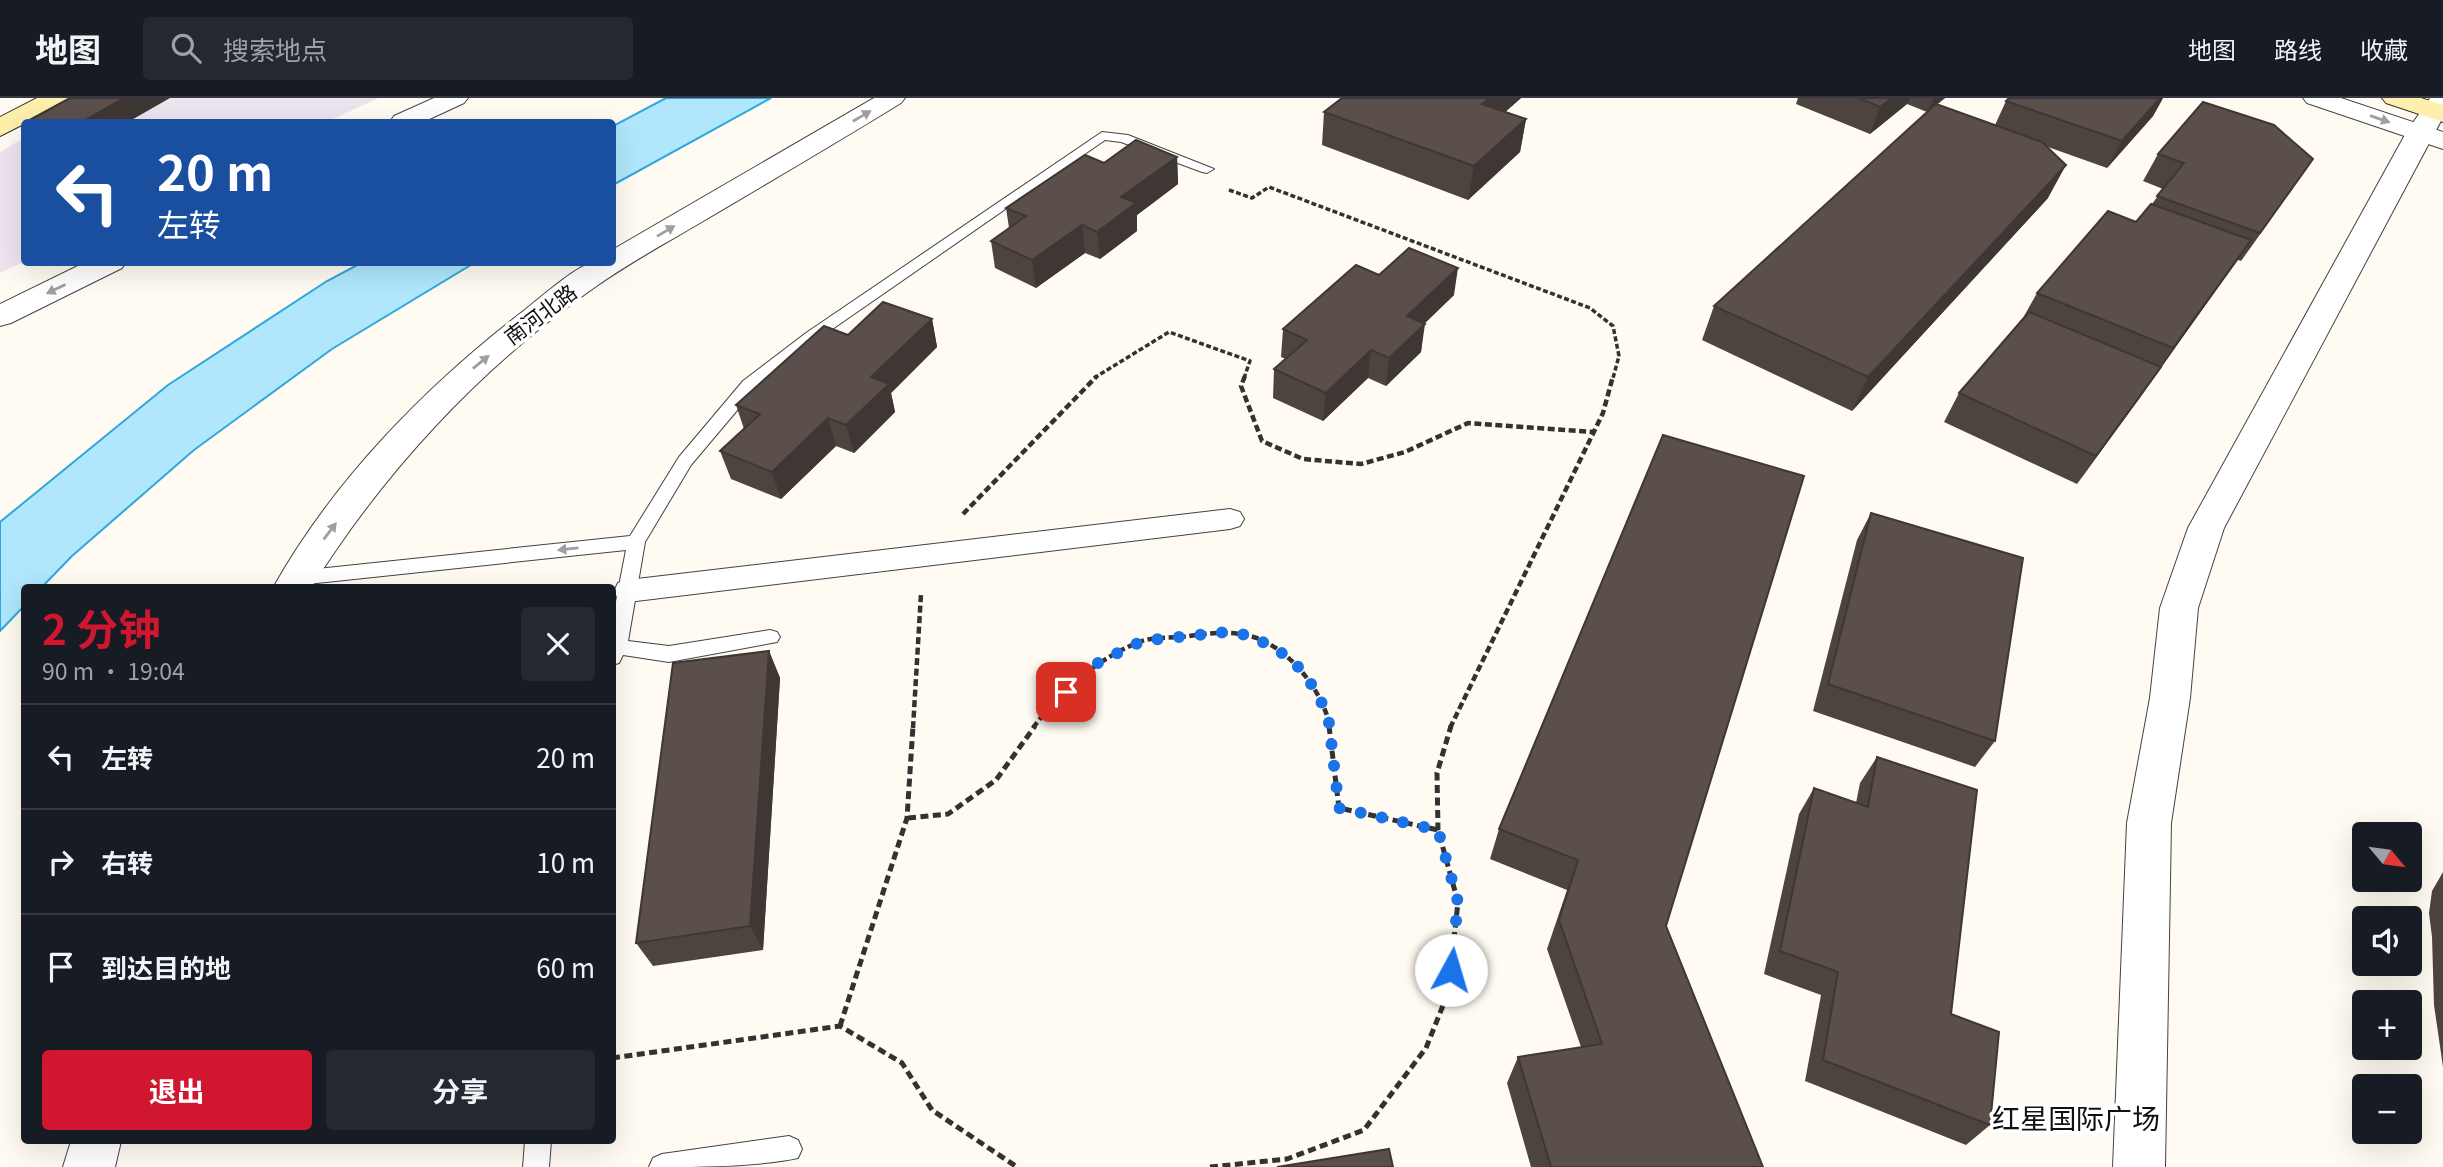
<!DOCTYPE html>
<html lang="zh">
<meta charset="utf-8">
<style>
:root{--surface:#171b24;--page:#242831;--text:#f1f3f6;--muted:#9ea1a6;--line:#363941;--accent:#d11630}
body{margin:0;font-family:Georgia,"Noto Sans SC",serif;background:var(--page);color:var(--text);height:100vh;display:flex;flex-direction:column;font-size:26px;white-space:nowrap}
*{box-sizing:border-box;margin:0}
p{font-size:23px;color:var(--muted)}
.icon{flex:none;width:38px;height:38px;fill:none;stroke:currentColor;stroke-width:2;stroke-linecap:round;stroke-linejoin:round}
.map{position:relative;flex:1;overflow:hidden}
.panel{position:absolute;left:21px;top:486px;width:595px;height:560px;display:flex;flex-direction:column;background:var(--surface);border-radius:7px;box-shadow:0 7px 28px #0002}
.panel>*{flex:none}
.hud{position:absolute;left:21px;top:21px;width:595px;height:147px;border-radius:7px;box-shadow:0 7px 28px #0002;background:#1a4fa0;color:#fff;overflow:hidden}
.needle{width:46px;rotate:119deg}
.fabs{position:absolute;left:2352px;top:724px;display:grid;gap:14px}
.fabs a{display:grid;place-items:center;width:70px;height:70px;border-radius:7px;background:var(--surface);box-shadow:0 7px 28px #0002;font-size:35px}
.pin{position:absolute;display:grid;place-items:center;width:60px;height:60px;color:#fff;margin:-30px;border-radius:14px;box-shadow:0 4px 10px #0006}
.me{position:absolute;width:77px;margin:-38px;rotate:6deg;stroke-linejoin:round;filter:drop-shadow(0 0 5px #0008)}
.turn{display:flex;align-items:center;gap:24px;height:147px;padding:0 21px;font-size:32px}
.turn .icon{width:91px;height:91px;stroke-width:2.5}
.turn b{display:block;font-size:49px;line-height:60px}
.round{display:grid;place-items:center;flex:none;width:74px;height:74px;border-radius:7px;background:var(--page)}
.headline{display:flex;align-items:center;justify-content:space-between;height:119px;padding:0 21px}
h1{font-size:42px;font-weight:700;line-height:52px;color:var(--accent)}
.button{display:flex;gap:14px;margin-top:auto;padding:14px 21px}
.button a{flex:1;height:80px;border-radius:7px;background:var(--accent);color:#fff;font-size:28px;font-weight:700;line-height:80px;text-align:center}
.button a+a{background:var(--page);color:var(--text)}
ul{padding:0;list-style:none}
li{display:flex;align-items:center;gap:21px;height:105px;padding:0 21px;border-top:2px solid var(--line)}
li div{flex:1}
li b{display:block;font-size:26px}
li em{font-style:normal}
header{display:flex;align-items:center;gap:42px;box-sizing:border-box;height:98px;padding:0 35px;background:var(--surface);border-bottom:2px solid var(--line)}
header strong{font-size:33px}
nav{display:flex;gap:38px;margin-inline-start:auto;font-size:24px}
.search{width:490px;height:63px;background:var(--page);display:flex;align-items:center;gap:18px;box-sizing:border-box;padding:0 24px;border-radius:7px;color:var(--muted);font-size:26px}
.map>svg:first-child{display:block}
</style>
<header>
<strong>地图</strong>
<div class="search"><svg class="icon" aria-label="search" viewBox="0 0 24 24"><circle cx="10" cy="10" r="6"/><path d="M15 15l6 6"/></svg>搜索地点</div>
<nav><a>地图</a><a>路线</a><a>收藏</a></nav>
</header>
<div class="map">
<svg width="2443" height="1069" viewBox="0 0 2443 1069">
<rect width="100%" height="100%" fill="#fffbf2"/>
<path fill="#ede4ef" d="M 98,0 L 379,0 L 326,24 L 53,24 Z
M 24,40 L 24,164 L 0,175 L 0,54 Z"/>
<path fill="#b0e7fd" stroke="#2fa7dd" stroke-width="2" d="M 666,0 L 771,0 L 613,87 L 613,28 Z
M 361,165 L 474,165 L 332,251 L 194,352 L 72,458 L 41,490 L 24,490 L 24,508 L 0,533 L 0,424 L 168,287 L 327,183 Z"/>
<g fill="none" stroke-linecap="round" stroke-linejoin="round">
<defs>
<path id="service" d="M 1102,34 L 1128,37 L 1214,71 L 1207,75 L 1202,74 L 1121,44 L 1105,42 L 818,241 L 755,291 L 691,367 L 645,444 L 628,543 L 669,548 L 770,532 L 777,534 L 780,539 L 777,544 L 669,564 L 623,557 L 619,565 L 612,567 L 612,524 L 626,452 L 298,487 L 291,485 L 289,480 L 291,475 L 298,473 L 630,438 L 679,359 L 743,283 L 806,235 Z
M 789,1038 L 798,1042 L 802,1051 L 798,1060 C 757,1069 693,1069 649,1069 L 653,1060 L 662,1056 Z
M 525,1043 L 551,1043 L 549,1069 L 523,1069 Z"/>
<path id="pedestrian" d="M 1230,411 L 1240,414 L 1244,421 L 1240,428 L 1230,431 L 628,504 L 618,501 L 614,493 L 618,485 L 628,482 Z"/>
<path id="minor" d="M 2303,0 L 2341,0 L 2443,34 L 2443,51 L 2307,5 Z"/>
<path id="tertiary" d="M 434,0 L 468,0 L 464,5 L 423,24 L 390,24 L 394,18 Z
M 874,0 L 905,0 L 901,5 C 836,45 771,83 705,122 C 666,145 625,167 588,194 C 477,273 383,375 311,490 L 273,490 C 334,381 428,286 526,211 C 541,199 574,170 591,165 C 597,163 606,164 612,164 L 612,152 Z
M 2430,0 L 2443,0 L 2443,19 L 2224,430 L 2198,510 L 2190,600 L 2171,725 L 2165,1069 L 2113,1069 L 2127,725 L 2150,600 L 2160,510 L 2188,430 L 2406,35 Z
M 86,164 L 126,164 L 122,170 L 11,225 L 0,228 L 0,206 Z
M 71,1043 L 121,1043 L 115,1069 L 63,1069 Z"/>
<path id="secondary" d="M 37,0 L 69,0 L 65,5 L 0,38 L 0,19 Z
M 2382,0 L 2421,0 L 2443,7 L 2443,24 L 2386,5 Z"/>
</defs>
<use href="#service" stroke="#434343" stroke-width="2"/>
<use href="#pedestrian" stroke="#434343" stroke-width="2"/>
<use href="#minor" stroke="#434343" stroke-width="2"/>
<use href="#tertiary" stroke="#434343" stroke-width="2"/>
<use href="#secondary" stroke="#323232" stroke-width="2"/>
<path stroke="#323232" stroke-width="3.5" stroke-dasharray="5 2.5" stroke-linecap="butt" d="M 1229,92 L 1252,100 L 1269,89 L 1590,210 L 1613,228 L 1619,258 L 1613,280
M 1094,280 L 1169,234 L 1250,263 L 1244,280"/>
<path stroke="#323232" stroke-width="4.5" stroke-dasharray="7 3.5" stroke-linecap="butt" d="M 1245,278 L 1241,288 L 1262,343 L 1303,361 L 1361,366 L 1405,354 L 1468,325 L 1594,334
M 963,416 L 1097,278
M 913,630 L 921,496
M 1033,630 C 1060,593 1097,561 1139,544 C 1152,539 1168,540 1181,539 C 1204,536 1227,532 1250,538 C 1287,547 1324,593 1330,630
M 1450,630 L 1603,315 L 1613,278"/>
<path stroke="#323232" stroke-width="5" stroke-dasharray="8 4.5" stroke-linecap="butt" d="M 1329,628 L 1339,710 L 1438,732
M 908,720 L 948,716 L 996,682 L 1035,628
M 840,928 L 907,720 L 913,628
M 612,960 L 840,928 L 902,965 L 932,1012 L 1017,1069
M 1210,1069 L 1287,1061 L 1364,1032 L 1426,950 L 1448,895 L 1458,804 L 1438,732 L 1437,675 L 1451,628"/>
<use href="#service" fill="#fff" fill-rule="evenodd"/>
<use href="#pedestrian" fill="#fff" fill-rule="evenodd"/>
<use href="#minor" fill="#fff" fill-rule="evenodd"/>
<use href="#tertiary" fill="#fff" fill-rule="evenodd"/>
<use href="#secondary" fill="#ffefad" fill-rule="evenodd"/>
</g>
<path fill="#4d4440" d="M 1342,0 L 1521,0 L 1505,14 L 1526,21 L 1520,54 L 1468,102 L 1322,47 L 1324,14 Z
M 1798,0 L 1945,0 L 1937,6 L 1995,27 L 2006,3 L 2009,0 L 2163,0 L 2153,18 L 2107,70 L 2048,49 L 2048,100 L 1852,313 L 1702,242 L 1714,208 L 1927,14 L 1907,6 L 1870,36 L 1796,6 Z
M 2158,56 L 2294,88 L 2241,163 L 2238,162 L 2077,386 L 1944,324 L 1959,295 L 2023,220 L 2037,195 L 2136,124 L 2152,106 L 2163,91 L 2143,83 Z
M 1177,59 L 1178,86 L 1137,117 L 1137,133 L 1100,161 L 1085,155 L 1036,190 L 995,170 L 991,143 L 1009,130 L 1006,110 L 1104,65 Z
M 1379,177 L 1454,197 L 1424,226 L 1421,254 L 1386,288 L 1368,280 L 1323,323 L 1273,300 L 1274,271 L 1286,261 L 1281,259 L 1283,231 Z
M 932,221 L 937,249 L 891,295 L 895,314 L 854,355 L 836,348 L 781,401 L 731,381 L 720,353 L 744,331 L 736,307 L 848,237 Z
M 1663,337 L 1666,828 L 1763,1069 L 1531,1069 L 1507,985 L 1518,959 L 1581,949 L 1547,851 L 1567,792 L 1490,761 L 1499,731 Z
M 1871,415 L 1995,643 L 1975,669 L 1813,613 L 1857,442 Z
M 769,553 L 780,580 L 763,852 L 653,868 L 636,845 Z
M 1877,659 L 1951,916 L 1990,1027 L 1966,1047 L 1805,983 L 1821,897 L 1764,876 L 1799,716 L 1814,690 L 1856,705 L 1860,685 Z
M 2443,774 L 2443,969 L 2434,907 L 2432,839 L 2429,815 L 2432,793 Z"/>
<path fill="#3f3734" d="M 124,0 L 170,0 L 128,24 L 82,24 Z
M 1489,0 L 1521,0 L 1477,39 L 1482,6 Z
M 1892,0 L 1910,0 L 1907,6 L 1870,36 L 1880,9 Z
M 1934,0 L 1945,0 L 1928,14 Z
M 2160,0 L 2163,0 L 2153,18 L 2107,70 L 2122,43 Z
M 1526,21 L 1520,54 L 1468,102 L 1474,68 Z
M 1177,59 L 1178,86 L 1137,117 L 1137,133 L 1100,161 L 1097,134 L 1121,99 Z
M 2313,61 L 2294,88 L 2241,163 L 2260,135 Z
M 2066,67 L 2048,100 L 1852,313 L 1868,279 Z
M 1082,127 L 1085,155 L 1036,190 L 1032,162 Z
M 2251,142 L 2142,297 L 2077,386 L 2096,358 Z
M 1458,170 L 1454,197 L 1403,246 L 1407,218 Z
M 932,221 L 937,249 L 891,295 L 895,314 L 854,355 L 846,327 L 871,279 Z
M 1425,226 L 1421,254 L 1386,288 L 1389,260 Z
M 1371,252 L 1368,280 L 1323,323 L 1326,295 Z
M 828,320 L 836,348 L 781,401 L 772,374 Z
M 769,553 L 780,580 L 763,852 L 750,828 Z"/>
<path fill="#5a4f4b" stroke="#3f3734" stroke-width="2" d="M 70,0 L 124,0 L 82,24 L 26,24 Z
M 1342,0 L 1489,0 L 1482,6 L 1526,21 L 1474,68 L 1324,14 Z
M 1859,0 L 1892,0 L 1880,9 Z
M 2009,0 L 2160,0 L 2122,43 L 2006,3 Z
M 2203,4 L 2274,27 L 2313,61 L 2260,135 L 2157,98 L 2184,65 L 2158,56 Z
M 1936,6 L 2042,44 L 2066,67 L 1868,279 L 1714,208 Z
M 1136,42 L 1177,59 L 1121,99 L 1136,105 L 1097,134 L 1082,127 L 1032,162 L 991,143 L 1026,118 L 1006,110 L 1085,57 L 1104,65 Z
M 2151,106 L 2251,142 L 2173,250 L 2037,195 L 2108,113 L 2136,124 Z
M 1409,150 L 1458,170 L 1407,218 L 1425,226 L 1389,260 L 1371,252 L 1326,295 L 1274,271 L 1307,242 L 1283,231 L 1356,167 L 1379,177 Z
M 883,204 L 932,221 L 871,279 L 889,286 L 846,327 L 828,320 L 772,374 L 720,353 L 760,316 L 736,307 L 824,228 L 848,237 Z
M 2029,214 L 2161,269 L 2096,358 L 1959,295 Z
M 1663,337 L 1804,378 L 1666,828 L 1763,1069 L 1551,1069 L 1518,959 L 1602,946 L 1559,822 L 1578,762 L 1499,731 Z
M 1871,415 L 2023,460 L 1995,643 L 1828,586 Z
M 769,553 L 750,828 L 636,845 L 673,565 Z
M 1877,659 L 1977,692 L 1951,916 L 1999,934 L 1990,1027 L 1823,962 L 1838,874 L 1780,853 L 1814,690 L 1868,709 Z
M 1389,1051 L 1393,1069 L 1277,1069 Z"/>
<defs><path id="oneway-solid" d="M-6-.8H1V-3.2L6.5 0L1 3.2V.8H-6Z" transform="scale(1.75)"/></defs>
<g fill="#9f9f9f">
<use href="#oneway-solid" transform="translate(862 18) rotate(-30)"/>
<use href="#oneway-solid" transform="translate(2380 21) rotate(19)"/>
<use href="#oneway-solid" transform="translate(666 133) rotate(-31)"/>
<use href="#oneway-solid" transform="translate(56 191) rotate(154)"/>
<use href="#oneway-solid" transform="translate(481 264) rotate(-39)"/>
<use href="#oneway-solid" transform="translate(330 433) rotate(-53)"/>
<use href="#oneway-solid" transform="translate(568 451) rotate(174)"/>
</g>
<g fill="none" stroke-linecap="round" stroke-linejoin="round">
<path stroke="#1a73e8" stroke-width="12" stroke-dasharray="0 21.6" d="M 1066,594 L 1099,564 L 1142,543 L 1227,534 L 1252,538 L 1292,561 L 1318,595 L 1329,625 L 1339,710 L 1438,732 L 1458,804 L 1451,872"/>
</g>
<g text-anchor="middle" stroke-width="7" stroke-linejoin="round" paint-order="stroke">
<g font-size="21" fill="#101010" stroke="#fff">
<text transform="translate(541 217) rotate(-37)" y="7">南河北路</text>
</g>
<g font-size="28" fill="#101010" stroke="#fff">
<text x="2076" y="1031">红星国际广场</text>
</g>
</g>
</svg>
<div class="fabs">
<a><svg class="needle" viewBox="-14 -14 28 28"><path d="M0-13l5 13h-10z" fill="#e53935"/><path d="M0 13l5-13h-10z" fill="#9ea1a6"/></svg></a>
<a><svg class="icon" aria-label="sound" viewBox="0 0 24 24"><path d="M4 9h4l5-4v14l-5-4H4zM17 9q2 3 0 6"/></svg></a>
<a>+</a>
<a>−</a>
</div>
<div class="pin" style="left:1066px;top:594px;background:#d93025"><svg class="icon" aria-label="arrive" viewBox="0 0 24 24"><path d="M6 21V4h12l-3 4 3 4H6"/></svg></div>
<svg class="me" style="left:1451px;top:872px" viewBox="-20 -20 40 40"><circle r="19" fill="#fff"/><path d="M0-13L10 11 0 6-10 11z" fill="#1a73e8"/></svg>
<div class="hud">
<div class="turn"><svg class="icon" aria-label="left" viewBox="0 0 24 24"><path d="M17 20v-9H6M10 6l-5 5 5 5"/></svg><div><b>20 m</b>左转</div></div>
</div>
<section class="panel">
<div class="headline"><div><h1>2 分钟</h1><p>90 m · 19:04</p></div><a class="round"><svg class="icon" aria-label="close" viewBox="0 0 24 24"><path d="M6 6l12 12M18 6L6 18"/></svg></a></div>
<ul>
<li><svg class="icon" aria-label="left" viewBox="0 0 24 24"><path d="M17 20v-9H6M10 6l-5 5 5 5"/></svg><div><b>左转</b></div><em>20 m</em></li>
<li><svg class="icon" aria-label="right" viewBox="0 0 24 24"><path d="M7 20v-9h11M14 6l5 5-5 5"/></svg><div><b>右转</b></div><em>10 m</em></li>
<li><svg class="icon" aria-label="arrive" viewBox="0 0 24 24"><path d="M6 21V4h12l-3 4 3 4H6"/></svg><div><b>到达目的地</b></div><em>60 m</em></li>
</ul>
<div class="button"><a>退出</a><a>分享</a></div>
</section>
</div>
